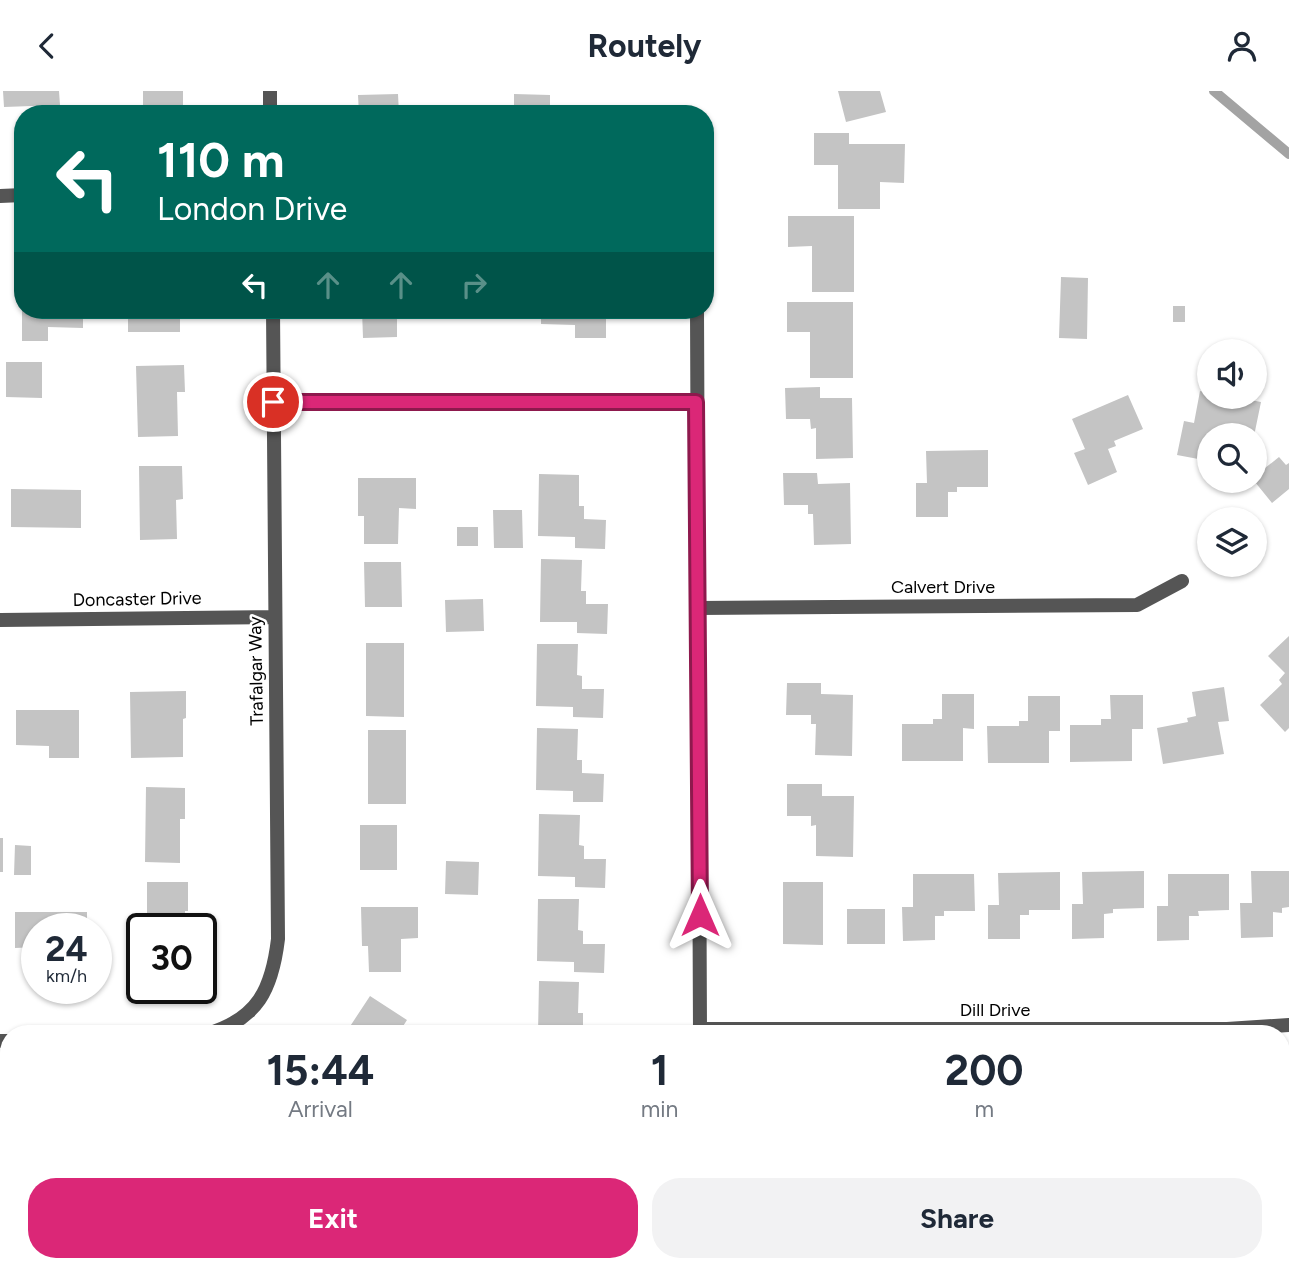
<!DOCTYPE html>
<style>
:root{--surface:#fff;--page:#f2f2f3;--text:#1f2937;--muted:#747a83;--accent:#db2777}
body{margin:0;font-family:Figtree,sans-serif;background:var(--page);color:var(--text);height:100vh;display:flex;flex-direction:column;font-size:26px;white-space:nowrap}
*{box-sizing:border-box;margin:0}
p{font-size:23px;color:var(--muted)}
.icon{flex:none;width:38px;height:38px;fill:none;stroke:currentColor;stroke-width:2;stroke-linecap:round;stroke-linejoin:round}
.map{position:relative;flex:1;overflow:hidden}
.sheet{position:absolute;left:0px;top:934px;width:1290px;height:247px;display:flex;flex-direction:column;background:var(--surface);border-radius:28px 28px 0 0;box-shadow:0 2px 5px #0004}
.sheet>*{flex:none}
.guide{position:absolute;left:14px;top:14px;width:700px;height:214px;border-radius:28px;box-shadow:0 2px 5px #0004;background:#00695c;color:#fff;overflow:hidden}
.tools{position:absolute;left:1197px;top:248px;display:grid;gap:14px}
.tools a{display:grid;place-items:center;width:70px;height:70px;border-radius:50%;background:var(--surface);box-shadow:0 2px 5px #0004;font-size:35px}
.speed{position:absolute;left:21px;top:822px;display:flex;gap:14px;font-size:35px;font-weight:700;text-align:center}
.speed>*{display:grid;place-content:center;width:91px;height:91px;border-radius:50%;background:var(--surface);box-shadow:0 2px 5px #0004;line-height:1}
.speed small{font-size:18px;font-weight:400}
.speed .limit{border:4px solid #111;border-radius:10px;background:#fff;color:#111}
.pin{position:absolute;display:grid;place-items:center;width:60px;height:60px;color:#fff;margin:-30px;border:4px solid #fff;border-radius:50%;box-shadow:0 2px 7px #0007}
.me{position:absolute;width:77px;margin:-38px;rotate:0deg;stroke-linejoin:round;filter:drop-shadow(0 0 5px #0008)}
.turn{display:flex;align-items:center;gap:24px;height:147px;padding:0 28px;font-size:32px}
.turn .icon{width:91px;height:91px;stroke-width:2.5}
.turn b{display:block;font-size:49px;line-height:60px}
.lanes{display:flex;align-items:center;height:66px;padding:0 28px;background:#0003;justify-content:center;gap:35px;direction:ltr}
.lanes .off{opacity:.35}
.eta{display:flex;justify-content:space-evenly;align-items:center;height:119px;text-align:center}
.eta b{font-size:42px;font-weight:700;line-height:49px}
.primary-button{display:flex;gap:14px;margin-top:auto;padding:14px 28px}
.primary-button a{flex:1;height:80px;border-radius:28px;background:var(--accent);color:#fff;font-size:28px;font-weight:700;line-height:80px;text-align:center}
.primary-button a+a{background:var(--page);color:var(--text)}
header{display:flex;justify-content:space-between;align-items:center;height:91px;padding:0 28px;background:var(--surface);font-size:32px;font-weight:700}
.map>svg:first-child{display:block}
</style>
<header><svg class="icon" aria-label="back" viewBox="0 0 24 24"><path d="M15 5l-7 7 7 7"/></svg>Routely<svg class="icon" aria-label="person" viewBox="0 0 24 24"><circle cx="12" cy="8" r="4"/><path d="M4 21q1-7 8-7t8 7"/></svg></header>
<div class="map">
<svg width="1289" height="1181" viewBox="0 0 1289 1181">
<rect width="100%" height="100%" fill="#fff"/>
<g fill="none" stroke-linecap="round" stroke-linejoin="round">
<path stroke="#a3a3a3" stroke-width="10" d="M 1214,0 L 1289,63"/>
</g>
<path fill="#c4c4c4" d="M 3,0 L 59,0 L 60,14 L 4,16 Z
M 143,0 L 183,0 L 183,15 L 143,16 Z
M 838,0 L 880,0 L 886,21 L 846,31 Z
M 398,3 L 399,23 L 359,23 L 358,4 Z
M 514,3 L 550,4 L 550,23 L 514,23 Z
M 814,42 L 849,42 L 849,53 L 905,53 L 904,92 L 880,91 L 880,118 L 838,118 L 838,74 L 814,74 Z
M 788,125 L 854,125 L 854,201 L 812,201 L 812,155 L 788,156 Z
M 1061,186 L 1088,187 L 1087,248 L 1059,247 Z
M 787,211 L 853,211 L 853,287 L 810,287 L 810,241 L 787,241 Z
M 1173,215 L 1185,215 L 1185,231 L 1173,231 Z
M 22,219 L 83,219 L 83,237 L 48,236 L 48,250 L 22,250 Z
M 128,219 L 180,219 L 180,241 L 128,241 Z
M 362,219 L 397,219 L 397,246 L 363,247 Z
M 541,219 L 606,219 L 606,247 L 575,247 L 575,234 L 541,233 Z
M 6,271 L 42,271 L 42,307 L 6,306 Z
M 184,274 L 185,301 L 177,301 L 178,345 L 138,346 L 136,275 Z
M 820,296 L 820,307 L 852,307 L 853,367 L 816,368 L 816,337 L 811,338 L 810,328 L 786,328 L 785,297 Z
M 1200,300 L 1209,302 L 1209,306 L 1234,306 L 1261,311 L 1254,345 L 1223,342 L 1223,345 L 1209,345 L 1209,370 L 1177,364 L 1184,330 L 1194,332 Z
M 1128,304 L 1143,338 L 1114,350 L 1116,355 L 1108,358 L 1117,381 L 1088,394 L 1074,362 L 1085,358 L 1072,328 Z
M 988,359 L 988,396 L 957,396 L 957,401 L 948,401 L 948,426 L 916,426 L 916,392 L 927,392 L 926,360 Z
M 1279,366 L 1286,374 L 1289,372 L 1289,398 L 1272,412 L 1255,391 L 1255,385 Z
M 139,375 L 182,375 L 183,408 L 176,409 L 177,448 L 140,449 Z
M 783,382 L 817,382 L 818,393 L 850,392 L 851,453 L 814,454 L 813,423 L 808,423 L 808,414 L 784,414 Z
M 539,383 L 579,384 L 579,415 L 584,415 L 584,428 L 606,429 L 605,458 L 575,457 L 575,446 L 538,445 Z
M 358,387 L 416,387 L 416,418 L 399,417 L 398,453 L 364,453 L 364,425 L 358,425 Z
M 11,398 L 81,399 L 81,437 L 11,436 Z
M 493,419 L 522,419 L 523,457 L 494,457 Z
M 457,436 L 478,436 L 478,455 L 457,455 Z
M 541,468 L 582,469 L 581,500 L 586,500 L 586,513 L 608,513 L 607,543 L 577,542 L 577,531 L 540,531 Z
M 364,471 L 401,471 L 402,516 L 365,516 Z
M 483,508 L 484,540 L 446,541 L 445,509 Z
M 1289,545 L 1289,637 L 1285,641 L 1260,614 L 1282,593 L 1279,589 L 1285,582 L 1268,565 Z
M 366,552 L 404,552 L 404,626 L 366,625 Z
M 537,553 L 578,553 L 577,584 L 582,585 L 582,598 L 604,598 L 603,627 L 573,626 L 573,616 L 536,615 Z
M 787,592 L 821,592 L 821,603 L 853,604 L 852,665 L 815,664 L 816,633 L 811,633 L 811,624 L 786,624 Z
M 1224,596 L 1229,630 L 1218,631 L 1224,663 L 1163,673 L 1157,637 L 1188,631 L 1187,627 L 1196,625 L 1192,601 Z
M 186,600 L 186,627 L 183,628 L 183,666 L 131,667 L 130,601 Z
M 942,603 L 974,603 L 974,638 L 963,637 L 963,670 L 902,670 L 902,633 L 933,633 L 933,628 L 942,628 Z
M 1110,604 L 1143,604 L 1143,638 L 1132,638 L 1132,670 L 1070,671 L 1070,634 L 1101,634 L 1101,628 L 1111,628 Z
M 1028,605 L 1060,605 L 1060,640 L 1049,640 L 1049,672 L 988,672 L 987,635 L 1019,635 L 1019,630 L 1028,630 Z
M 16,619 L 79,619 L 79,667 L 49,667 L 49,655 L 16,654 Z
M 537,637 L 578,638 L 577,669 L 582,669 L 582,682 L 604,683 L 603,711 L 573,711 L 573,700 L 536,699 Z
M 368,639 L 406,639 L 406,713 L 368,713 Z
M 787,693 L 822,693 L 822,705 L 854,705 L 853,766 L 816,765 L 816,734 L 811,735 L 811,725 L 787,725 Z
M 146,696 L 185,697 L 185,728 L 180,728 L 180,772 L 145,771 Z
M 539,723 L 580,724 L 579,754 L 584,755 L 584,768 L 606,768 L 605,797 L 575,796 L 575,786 L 538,785 Z
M 360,734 L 397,734 L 397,779 L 360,779 Z
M 0,747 L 3,747 L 3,781 L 0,781 Z
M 15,754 L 31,755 L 31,784 L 14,784 Z
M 446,770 L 479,771 L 478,804 L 445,803 Z
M 1144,780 L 1144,817 L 1113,818 L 1113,822 L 1104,823 L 1104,847 L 1072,848 L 1072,813 L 1083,813 L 1082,781 Z
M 1251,780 L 1289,780 L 1289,816 L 1282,817 L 1282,822 L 1273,821 L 1273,846 L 1241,847 L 1240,812 L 1252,812 Z
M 1060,781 L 1060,819 L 1029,819 L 1029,824 L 1020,824 L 1020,848 L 988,848 L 988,814 L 999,814 L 998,782 Z
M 913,783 L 974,783 L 975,820 L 944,820 L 944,825 L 935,825 L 935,849 L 903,850 L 902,816 L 913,816 Z
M 1168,783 L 1229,783 L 1229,819 L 1198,820 L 1199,825 L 1189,825 L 1189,849 L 1157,850 L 1157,815 L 1168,815 Z
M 147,791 L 188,791 L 188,820 L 185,820 L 185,838 L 142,838 L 142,866 L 133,865 L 133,828 L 147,828 Z
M 783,791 L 823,791 L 823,854 L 783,853 Z
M 538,808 L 579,808 L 578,839 L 583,840 L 583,853 L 605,853 L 604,882 L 574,881 L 574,871 L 537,870 Z
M 361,816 L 418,816 L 418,847 L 401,848 L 401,881 L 369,881 L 368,855 L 362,855 Z
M 847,818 L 885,818 L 885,853 L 847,853 Z
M 15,821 L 87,821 L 87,838 L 37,838 L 37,856 L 15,857 Z
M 539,890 L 579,891 L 578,922 L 583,922 L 583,936 L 605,936 L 605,943 L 538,943 Z
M 370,905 L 407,929 L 398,943 L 345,943 Z
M 0,1043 L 9,1043 L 9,1093 L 0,1093 Z
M 1281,1052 L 1289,1053 L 1289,1089 L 1281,1089 Z
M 293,1172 L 310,1172 L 310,1181 L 293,1181 Z"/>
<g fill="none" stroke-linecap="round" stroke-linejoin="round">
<path stroke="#555" stroke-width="14" d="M 270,0 L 270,23
M 0,105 L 23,104
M 697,219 L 700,943
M 273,311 L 697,311
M 699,517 L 1137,514 L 1182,490
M 0,529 L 275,526
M 701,938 L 1227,938 L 1289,934
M 207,943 C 258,928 272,898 278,848 L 273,219
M 0,950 L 9,950
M 699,1181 L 699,1172"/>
</g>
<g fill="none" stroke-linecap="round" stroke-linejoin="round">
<defs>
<path id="route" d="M 273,311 L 696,311 L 700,824"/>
</defs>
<use href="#route" stroke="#8e194d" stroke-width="18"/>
<use href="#route" stroke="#db2777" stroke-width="12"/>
</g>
<g text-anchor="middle" stroke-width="5" stroke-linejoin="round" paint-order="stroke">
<g font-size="18" fill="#000" stroke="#fff">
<text x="943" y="502">Calvert Drive</text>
<text transform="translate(137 508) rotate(-1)" y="6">Doncaster Drive</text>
<text transform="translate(256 580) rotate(-91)" y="6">Trafalgar Way</text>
<text x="995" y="925">Dill Drive</text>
</g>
</g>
</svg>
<div class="tools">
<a><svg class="icon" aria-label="sound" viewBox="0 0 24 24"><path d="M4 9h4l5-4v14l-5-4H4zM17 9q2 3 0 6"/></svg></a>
<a><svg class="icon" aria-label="search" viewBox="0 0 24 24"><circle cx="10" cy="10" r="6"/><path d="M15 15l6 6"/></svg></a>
<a><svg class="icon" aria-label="layers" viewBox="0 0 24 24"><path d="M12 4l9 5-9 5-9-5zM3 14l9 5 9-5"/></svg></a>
</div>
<div class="speed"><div>24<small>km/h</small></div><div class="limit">30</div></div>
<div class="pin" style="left:273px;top:311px;background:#d93025"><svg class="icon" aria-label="arrive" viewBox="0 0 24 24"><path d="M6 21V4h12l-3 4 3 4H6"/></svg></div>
<svg class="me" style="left:700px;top:824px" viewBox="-20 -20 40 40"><path d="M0-17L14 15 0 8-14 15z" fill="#db2777" stroke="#fff" stroke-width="4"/></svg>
<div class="guide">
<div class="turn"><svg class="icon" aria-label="left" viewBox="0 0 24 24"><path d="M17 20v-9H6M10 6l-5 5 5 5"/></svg><div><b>110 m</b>London Drive</div></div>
<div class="lanes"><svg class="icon" aria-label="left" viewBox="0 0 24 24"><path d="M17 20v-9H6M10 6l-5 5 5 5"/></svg><svg class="icon off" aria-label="ahead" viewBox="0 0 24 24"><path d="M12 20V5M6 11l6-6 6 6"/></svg><svg class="icon off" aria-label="ahead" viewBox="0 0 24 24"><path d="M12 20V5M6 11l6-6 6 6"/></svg><svg class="icon off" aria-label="right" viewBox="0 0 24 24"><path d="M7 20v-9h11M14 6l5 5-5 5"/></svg></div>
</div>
<section class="sheet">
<div class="eta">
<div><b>15:44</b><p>Arrival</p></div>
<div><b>1</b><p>min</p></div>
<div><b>200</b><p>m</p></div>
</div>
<div class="primary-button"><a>Exit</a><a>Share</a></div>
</section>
</div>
